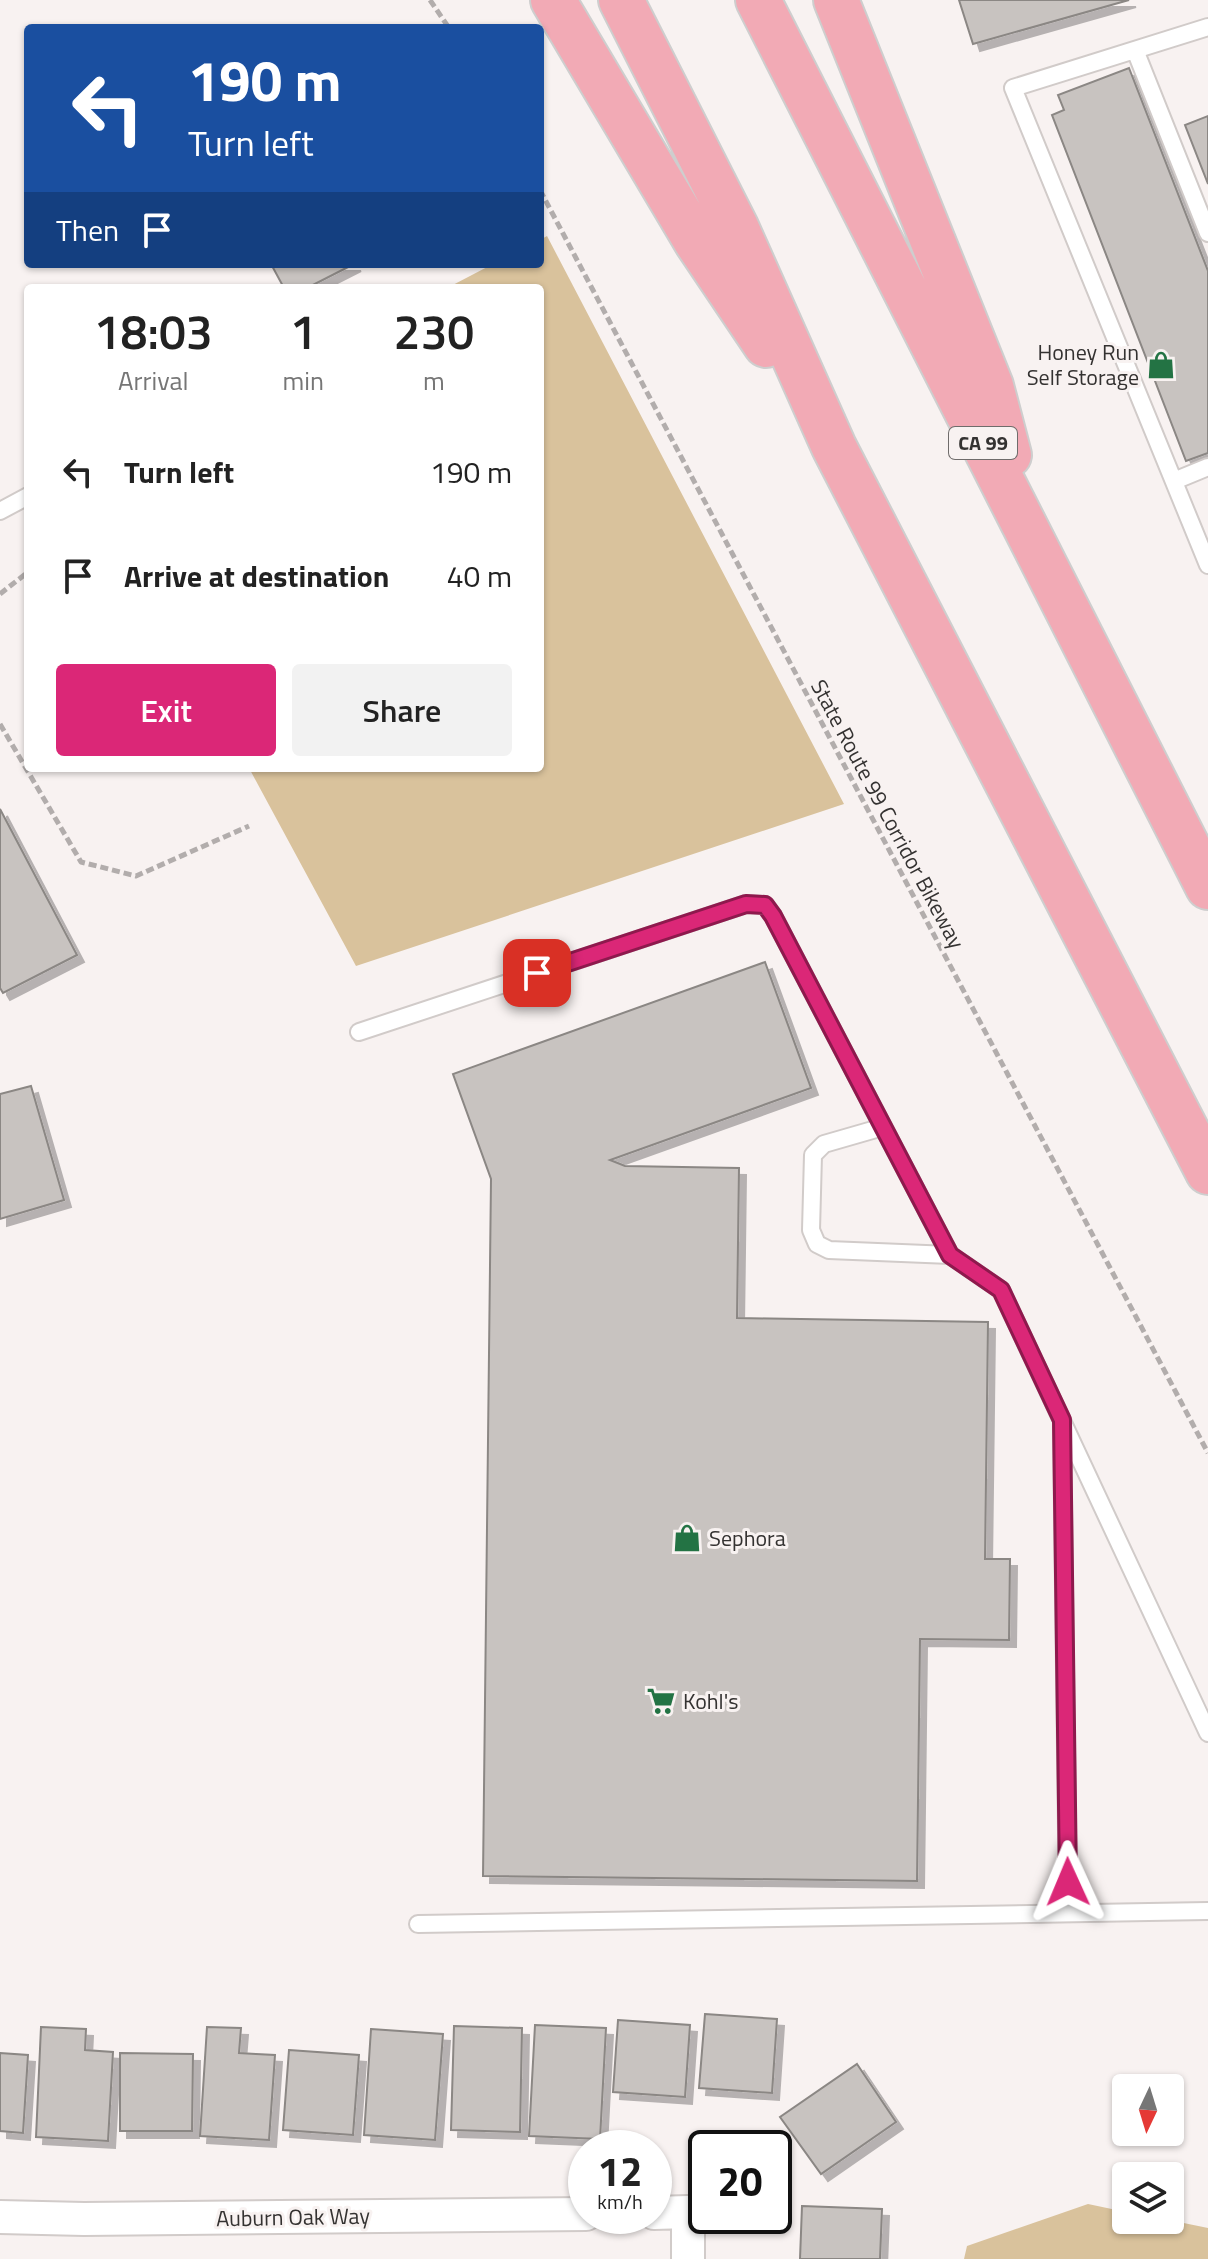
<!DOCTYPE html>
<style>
:root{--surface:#fff;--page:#f2f2f2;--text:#222;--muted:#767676;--accent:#db2777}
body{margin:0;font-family:"Titillium Web",sans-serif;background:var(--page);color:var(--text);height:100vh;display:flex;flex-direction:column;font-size:30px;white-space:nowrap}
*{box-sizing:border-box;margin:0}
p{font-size:26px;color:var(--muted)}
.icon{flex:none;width:44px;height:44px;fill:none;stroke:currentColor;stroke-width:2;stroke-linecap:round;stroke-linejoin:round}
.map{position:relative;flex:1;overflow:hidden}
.drawer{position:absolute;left:24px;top:284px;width:520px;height:488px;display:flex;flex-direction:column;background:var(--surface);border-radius:8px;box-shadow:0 2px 6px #0004}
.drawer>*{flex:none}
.top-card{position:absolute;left:24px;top:24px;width:520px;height:244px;border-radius:8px;box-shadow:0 2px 6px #0004;background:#1a4fa0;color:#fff;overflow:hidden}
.needle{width:52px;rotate:184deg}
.fabs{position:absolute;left:1112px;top:2074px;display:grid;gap:16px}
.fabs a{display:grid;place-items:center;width:72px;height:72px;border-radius:8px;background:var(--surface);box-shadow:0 2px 6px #0004;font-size:40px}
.speed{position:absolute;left:568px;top:2130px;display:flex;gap:16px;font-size:40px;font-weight:700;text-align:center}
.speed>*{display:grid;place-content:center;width:104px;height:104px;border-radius:50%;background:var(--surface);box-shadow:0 2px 6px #0004;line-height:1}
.speed small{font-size:20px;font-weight:400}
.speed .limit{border:4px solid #111;border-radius:12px;background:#fff;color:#111}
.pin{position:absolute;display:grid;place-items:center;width:68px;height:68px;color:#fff;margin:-34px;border-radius:16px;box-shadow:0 4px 12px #0006}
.me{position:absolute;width:88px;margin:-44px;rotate:359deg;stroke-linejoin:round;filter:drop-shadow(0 0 6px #0008)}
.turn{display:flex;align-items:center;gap:28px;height:168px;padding:0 32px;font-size:36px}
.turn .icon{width:104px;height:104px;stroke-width:2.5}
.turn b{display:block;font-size:56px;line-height:68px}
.then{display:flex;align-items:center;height:76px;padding:0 32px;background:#0003;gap:16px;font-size:30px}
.eta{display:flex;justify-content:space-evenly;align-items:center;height:136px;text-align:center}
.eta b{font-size:48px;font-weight:600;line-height:56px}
.action{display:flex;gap:16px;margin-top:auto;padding:16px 32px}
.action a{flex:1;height:92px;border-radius:8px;background:var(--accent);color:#fff;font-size:32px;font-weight:600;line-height:92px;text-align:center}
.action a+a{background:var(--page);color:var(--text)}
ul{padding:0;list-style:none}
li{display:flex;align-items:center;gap:24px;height:104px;padding:0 32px}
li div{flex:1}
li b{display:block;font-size:30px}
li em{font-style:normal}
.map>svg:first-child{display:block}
</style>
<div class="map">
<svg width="1208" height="2259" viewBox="0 0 1208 2259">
<defs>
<filter id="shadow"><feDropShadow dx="7" dy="7" stdDeviation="0" flood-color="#0004"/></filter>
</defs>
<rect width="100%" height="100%" fill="#f8f2f1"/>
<path fill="#d9c29c" d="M 547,236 L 844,804 L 356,966 L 249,768 L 540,768 L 540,288 L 447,288 L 493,264 L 540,264 L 540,240 Z
M 1088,2204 L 1126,2212 L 1126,2220 L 1169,2220 L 1208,2228 L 1208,2259 L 964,2259 L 967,2246 Z"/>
<path fill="#c8c3c0" stroke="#8b8784" stroke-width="2" filter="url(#shadow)" d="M 959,0 L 1129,0 L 973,44 Z
M 1129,68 L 1208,271 L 1208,453 L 1186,461 L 1052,115 L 1064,110 L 1058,95 Z
M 1208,116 L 1208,184 L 1185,125 Z
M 271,264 L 354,264 L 307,288 L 284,288 Z
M 0,809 L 77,955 L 3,993 L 0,988 Z
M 765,962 L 811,1088 L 610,1160 L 625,1166 L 739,1168 L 737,1318 L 988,1322 L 985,1559 L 1010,1559 L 1009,1640 L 920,1639 L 917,1881 L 483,1876 L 491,1179 L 453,1074 Z
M 31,1086 L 64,1200 L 0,1219 L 0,1094 Z
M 705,2014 L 777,2019 L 772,2093 L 699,2088 Z
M 618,2020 L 690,2025 L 685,2097 L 613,2092 Z
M 535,2025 L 606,2028 L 600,2139 L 529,2136 Z
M 454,2026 L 522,2028 L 520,2132 L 451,2130 Z
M 41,2027 L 86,2029 L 85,2050 L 113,2052 L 108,2141 L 36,2137 Z
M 207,2027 L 241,2028 L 239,2053 L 275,2055 L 269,2140 L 200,2136 Z
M 371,2029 L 443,2034 L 435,2140 L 364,2135 Z
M 289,2050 L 359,2055 L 353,2135 L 283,2130 Z
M 0,2053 L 28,2055 L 23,2133 L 0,2131 Z
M 120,2053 L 193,2054 L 192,2131 L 120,2131 Z
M 857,2064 L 896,2122 L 821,2174 L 780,2117 Z
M 802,2206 L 882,2209 L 880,2259 L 800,2259 Z"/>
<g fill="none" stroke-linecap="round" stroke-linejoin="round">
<defs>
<path id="lane" d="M 1208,27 L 1013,88 L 1208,565
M 1135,50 L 1208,233
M 1174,481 L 1208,467
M 0,511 L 28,496
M 359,1032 L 746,904 L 765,905 L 773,916 L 950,1255 L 1001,1290 L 1208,1733
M 883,1127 L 824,1144 L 813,1155 L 811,1230 L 817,1244 L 829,1250 L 950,1255
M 1062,1427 L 1068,1913
M 418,1924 L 1208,1911"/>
<path id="street" d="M 654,2213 L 688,2212 L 688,2259
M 0,2217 L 84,2219 L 586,2214"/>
<path id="highway" d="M 553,0 L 696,241 L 766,345
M 621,0 L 736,227 L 834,447 L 1208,1172
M 758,0 L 1208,887
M 836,0 L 991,386 L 1009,455"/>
</defs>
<use href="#lane" stroke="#d1cbc9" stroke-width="20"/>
<use href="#street" stroke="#d1cbc9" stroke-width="36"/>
<use href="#highway" stroke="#cecece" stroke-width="48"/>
<path stroke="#b2adac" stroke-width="5" stroke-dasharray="8 4" stroke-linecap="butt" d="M 430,0 L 449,28
M 540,190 L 1208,1453
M 0,594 L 28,572
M 0,724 L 81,862 L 136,876 L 249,826"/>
<use href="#lane" stroke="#fff" stroke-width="16"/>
<use href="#street" stroke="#fff" stroke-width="32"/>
<use href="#highway" stroke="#f2aab5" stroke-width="44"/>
</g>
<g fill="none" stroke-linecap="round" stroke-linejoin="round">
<defs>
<path id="route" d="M 537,973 L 746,904 L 765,905 L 773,916 L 950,1255 L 1001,1290 L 1062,1420 L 1068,1882"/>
</defs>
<use href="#route" stroke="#8e194d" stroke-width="20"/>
<use href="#route" stroke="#db2777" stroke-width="14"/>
</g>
<defs>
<symbol id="shop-bare" viewBox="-9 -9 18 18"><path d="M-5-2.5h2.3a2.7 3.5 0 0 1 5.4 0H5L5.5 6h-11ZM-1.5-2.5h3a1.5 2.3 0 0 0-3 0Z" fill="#237344" stroke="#f8f2f1" stroke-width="2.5" paint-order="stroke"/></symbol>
<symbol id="supermarket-bare" viewBox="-9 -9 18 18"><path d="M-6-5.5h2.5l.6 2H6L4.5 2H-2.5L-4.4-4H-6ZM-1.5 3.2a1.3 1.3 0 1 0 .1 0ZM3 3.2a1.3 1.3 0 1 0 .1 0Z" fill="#237344" stroke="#f8f2f1" stroke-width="2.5" paint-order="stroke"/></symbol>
</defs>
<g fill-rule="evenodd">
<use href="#shop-bare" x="1141" y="345" width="40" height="40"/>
<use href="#shop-bare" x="667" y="1518" width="40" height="40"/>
<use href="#supermarket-bare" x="641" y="1681" width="40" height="40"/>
</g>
<g text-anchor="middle" stroke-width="6" stroke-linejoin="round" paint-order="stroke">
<rect fill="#f8f2f1" stroke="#6f6c6b" stroke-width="2" x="949" y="427" width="68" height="32" rx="6"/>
<g font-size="20" font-weight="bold" fill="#343231">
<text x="983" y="450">CA 99</text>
</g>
<g font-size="22" fill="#343231" stroke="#f8f2f1" text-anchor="start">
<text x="1139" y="360" text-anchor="end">Honey Run<tspan x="1139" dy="25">Self Storage</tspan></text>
<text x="709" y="1546">Sephora</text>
<text x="683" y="1709">Kohl's</text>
</g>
<g font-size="22" fill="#343231" stroke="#f8f2f1">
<text transform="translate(888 814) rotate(62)" y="8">State Route 99 Corridor Bikeway</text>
<text transform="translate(293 2217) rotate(-1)" y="8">Auburn Oak Way</text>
</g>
</g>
</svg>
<div class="fabs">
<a><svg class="needle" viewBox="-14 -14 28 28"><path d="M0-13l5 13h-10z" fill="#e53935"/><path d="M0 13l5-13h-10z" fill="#767676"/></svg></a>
<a><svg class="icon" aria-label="layers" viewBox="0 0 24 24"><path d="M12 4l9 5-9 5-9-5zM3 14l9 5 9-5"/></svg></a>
</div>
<div class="speed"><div>12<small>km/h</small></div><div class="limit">20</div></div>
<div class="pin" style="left:537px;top:973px;background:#d93025"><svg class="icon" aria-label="arrive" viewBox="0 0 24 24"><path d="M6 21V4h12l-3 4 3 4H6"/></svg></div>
<svg class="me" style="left:1068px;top:1882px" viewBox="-20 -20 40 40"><path d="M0-17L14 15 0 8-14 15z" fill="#db2777" stroke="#fff" stroke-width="4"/></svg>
<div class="top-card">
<div class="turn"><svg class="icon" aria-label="left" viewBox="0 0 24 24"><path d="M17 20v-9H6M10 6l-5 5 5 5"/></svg><div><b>190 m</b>Turn left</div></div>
<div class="then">Then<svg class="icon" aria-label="arrive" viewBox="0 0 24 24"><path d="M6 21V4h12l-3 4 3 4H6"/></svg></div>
</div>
<section class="drawer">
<div class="eta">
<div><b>18:03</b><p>Arrival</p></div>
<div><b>1</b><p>min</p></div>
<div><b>230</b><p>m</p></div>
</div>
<ul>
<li><svg class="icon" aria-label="left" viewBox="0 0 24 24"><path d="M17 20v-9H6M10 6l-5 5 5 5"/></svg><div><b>Turn left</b></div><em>190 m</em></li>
<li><svg class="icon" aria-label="arrive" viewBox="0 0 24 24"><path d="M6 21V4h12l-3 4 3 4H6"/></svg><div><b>Arrive at destination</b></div><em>40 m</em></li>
</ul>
<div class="action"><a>Exit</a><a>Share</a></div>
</section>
</div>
